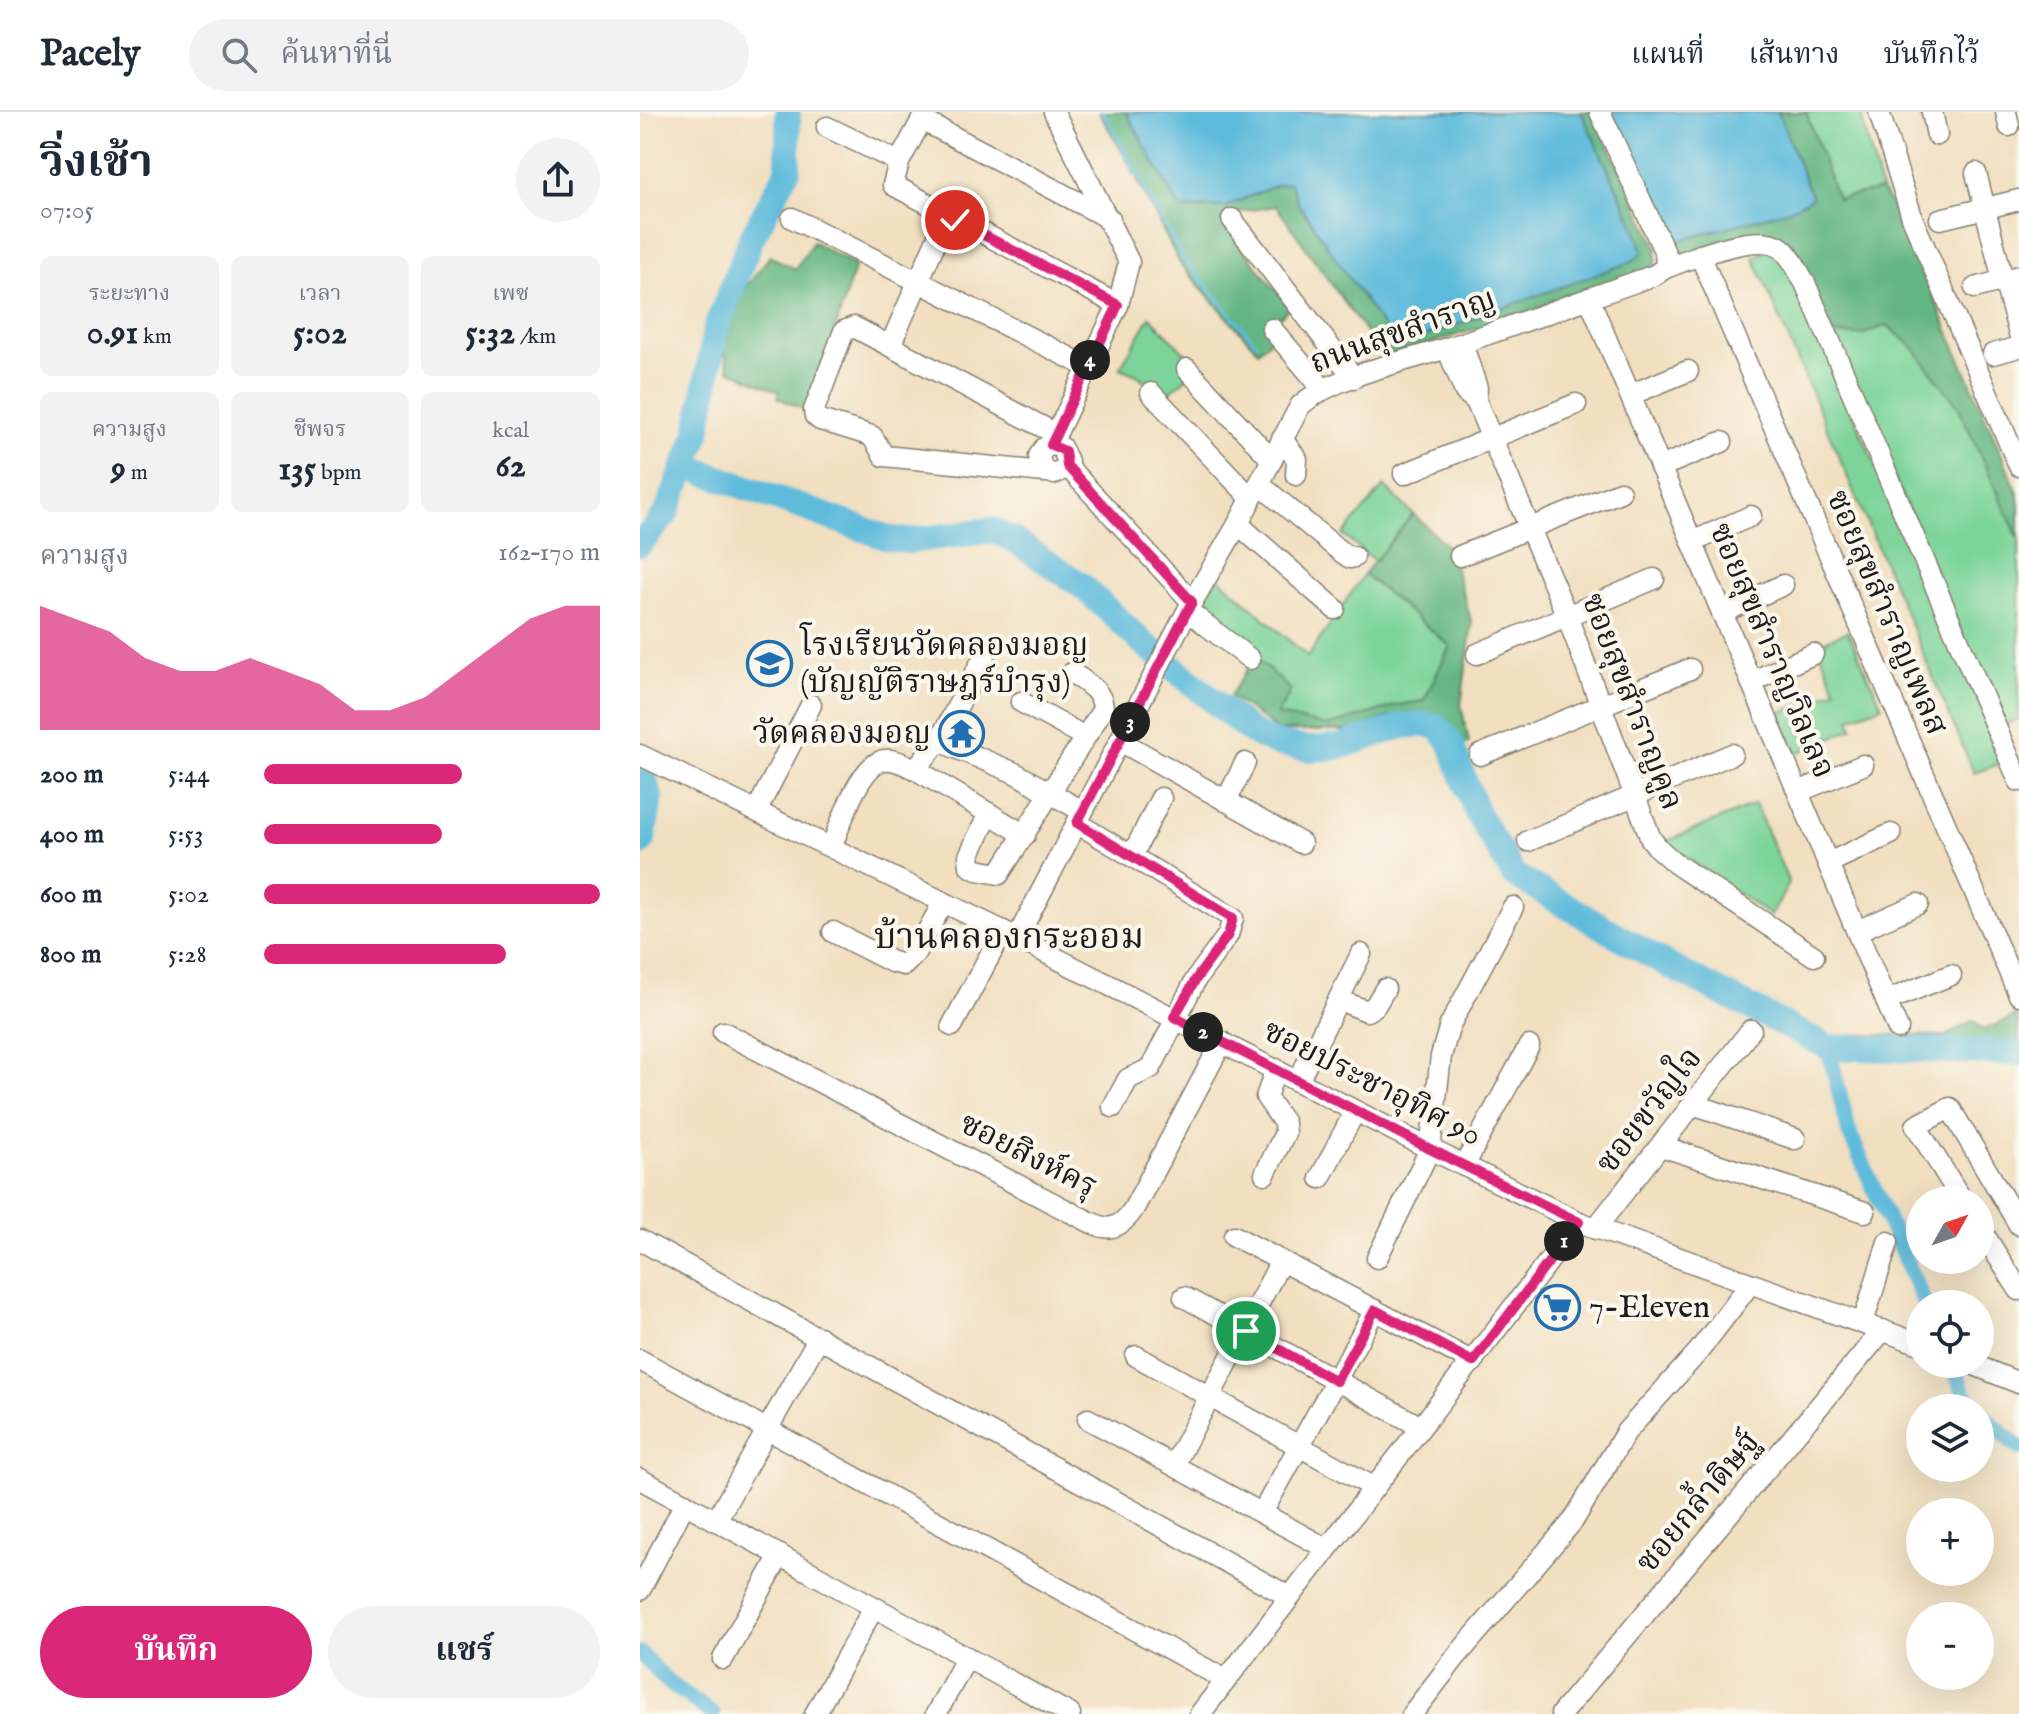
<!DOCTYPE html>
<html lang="th">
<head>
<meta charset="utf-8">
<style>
	:root { --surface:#fff; --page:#f2f2f3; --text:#1f2937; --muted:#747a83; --line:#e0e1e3; --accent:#db2777 }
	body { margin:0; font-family:"IM FELL English","Noto Serif Thai",serif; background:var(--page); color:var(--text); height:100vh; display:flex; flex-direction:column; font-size:30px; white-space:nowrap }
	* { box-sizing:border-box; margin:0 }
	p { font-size:26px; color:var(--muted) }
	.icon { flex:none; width:44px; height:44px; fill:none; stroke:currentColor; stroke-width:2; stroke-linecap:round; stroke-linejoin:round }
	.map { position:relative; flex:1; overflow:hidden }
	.panel { display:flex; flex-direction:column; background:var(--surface); width:640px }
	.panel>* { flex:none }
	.needle { width:52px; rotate:50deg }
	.tools { position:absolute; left:1266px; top:1074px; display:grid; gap:16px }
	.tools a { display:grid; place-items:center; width:88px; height:88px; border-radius:50%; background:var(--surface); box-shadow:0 8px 32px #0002; font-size:40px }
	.pin { position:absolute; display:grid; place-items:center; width:68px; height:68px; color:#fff; margin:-34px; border:4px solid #fff; border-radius:50%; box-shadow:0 2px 8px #0007 }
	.km { position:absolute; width:40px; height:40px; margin:-20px; border-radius:50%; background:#222; color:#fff; font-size:22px; line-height:40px; text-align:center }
	.round { display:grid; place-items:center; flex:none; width:84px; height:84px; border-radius:42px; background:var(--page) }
	.summary { display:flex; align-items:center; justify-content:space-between; height:136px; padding:0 40px }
	h1 { font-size:44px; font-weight:700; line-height:60px }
	.stats { display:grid; grid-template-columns:repeat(3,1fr); gap:12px; height:136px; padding:8px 40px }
	.stats div { display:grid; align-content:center; border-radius:12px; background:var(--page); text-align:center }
	.stats b { font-size:34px; font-weight:700 }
	.stats small { font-size:22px; font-weight:400 }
	.stats p { font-size:22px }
	.chart { height:224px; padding:16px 40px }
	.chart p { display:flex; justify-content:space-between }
	.chart svg { width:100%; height:144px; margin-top:8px; fill:var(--accent); opacity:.7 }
	.cta { display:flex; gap:16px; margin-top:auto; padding:16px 40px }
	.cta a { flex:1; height:92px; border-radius:48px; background:var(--accent); color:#fff; font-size:32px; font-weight:700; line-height:92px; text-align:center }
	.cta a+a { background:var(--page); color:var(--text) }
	ul { padding:0 40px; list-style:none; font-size:26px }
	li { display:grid; grid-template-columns:128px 96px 1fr; align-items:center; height:60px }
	li i { height:20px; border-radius:10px; background:var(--accent) }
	header { display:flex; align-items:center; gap:48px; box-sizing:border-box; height:112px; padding:0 40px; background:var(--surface); border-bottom:2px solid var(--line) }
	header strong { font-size:38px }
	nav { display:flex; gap:44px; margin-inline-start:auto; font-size:28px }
	.search { width:560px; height:72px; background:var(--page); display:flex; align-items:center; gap:20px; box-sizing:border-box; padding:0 28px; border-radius:44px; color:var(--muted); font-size:30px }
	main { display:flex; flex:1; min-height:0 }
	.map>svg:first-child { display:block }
	.green { fill:#7bd49a; stroke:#4c785b; stroke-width:2 }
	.forest { fill:#64b682; stroke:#40694f; stroke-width:2 }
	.water { fill:#5ebbdc; stroke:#3d6c7c; stroke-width:2 }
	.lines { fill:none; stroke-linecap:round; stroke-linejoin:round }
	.stream { stroke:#5ebbdc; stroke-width:4 }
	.canal { stroke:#5ebbdc; stroke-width:16 }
	.river { stroke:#5ebbdc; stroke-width:26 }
	.minor-casing { stroke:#867e6e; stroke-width:23 }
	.minor { stroke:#fff; stroke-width:20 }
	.route-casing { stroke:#fff; stroke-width:16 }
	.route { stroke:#db2777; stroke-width:10 }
	.labels { text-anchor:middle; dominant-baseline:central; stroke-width:8; stroke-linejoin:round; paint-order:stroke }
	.street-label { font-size:32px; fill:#1c1c1c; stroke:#fbf7ec }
	.poi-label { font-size:32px; fill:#1c1c1c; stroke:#fbf7ec; text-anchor:start }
	.quarter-label { font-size:36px; fill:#1c1c1c; stroke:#fbf7ec }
</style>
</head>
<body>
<header>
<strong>Pacely</strong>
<div class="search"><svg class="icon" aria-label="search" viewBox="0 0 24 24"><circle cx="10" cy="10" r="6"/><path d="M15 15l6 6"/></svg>ค้นหาที่นี่</div>
<nav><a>แผนที่</a><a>เส้นทาง</a><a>บันทึกไว้</a></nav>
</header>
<main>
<section class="panel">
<div class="summary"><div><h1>วิ่งเช้า</h1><p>07:05</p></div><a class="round"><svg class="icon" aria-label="share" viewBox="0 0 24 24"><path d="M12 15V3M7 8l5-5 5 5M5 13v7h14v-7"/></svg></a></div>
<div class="stats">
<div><p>ระยะทาง</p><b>0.91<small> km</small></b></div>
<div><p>เวลา</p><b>5:02</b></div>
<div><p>เพซ</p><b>5:32<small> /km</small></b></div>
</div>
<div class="stats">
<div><p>ความสูง</p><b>9<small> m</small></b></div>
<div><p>ชีพจร</p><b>135<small> bpm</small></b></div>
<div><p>kcal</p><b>62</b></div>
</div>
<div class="chart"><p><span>ความสูง</span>162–170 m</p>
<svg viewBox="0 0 160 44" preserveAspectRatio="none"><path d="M0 44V6L10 10L20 14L30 22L40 26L50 26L60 22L70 26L80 30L90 38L100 38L110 34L120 26L130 18L140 10L150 6L160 6V44z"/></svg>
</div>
<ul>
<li><b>200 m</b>5:44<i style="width:59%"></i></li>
<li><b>400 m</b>5:53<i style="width:53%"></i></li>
<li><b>600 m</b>5:02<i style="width:100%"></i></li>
<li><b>800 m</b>5:28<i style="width:72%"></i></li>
</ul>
<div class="cta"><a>บันทึก</a><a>แชร์</a></div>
</section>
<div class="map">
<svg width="1379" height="1602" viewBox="0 0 1379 1602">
	<rect width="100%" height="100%" fill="#fbf7ec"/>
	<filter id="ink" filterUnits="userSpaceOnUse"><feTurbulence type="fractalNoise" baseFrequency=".0125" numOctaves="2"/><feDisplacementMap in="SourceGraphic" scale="16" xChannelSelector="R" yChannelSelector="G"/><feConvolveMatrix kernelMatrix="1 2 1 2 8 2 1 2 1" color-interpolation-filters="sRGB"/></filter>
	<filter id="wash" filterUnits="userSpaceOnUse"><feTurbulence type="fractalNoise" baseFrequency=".006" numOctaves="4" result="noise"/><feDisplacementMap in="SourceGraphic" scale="32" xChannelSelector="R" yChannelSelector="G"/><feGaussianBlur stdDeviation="1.8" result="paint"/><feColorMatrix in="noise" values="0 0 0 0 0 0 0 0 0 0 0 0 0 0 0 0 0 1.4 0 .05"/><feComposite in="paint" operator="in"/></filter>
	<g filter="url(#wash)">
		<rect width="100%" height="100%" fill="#f1dfc0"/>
		<g class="green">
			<polygon points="1166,0 1220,0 1241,78 1197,87"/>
			<polygon points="1127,138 1147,151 1365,650 1334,661 1114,146"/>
			<polygon points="510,205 559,255 522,287 499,264 480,256"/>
			<polygon points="1247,213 1271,233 1318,294 1379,427 1379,607 1361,614 1193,222 1221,223"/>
			<polygon points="744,374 773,402 735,449 703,423"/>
			<polygon points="724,462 810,534 784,589 758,593 688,615 637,603 651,578 558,501 578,465 668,545"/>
			<polygon points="1208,519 1242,594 1210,606 1213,616 1157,641 1139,601 1196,578 1177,532"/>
			<polygon points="1115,692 1149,771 1131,804 1025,730"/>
		</g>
		<g class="forest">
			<polygon points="459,0 486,0 541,97 587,94 637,73 650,71 658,91 754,231 782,225 991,150 1002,140 994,113 941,0 953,0 1017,135 1016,152 1006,159 933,186 744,246 636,94 600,100 583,110 649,196 629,216 634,224 618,239 540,152 489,51"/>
			<polygon points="1138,0 1166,0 1197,87 1241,78 1260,107 1379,383 1379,427 1318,294 1271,233 1247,213 1221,223 1193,222 1152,131 1137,123 1037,146 1033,135 1038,129 1172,86"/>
			<polygon points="173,130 215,153 170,300 138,286 140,280 89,258 82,228 100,183 130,144 155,157"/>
			<polygon points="773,402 809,436 832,511 821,593 829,630 822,634 808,614 797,604 782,601 748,605 712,619 639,619 590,584 615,545 651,578 637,603 688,614 758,593 784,589 810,534 724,462"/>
			<polygon points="1377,904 1379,931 1212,923 1306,924 1333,908 1343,918"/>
		</g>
		<g class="water">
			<polygon points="486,0 941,0 994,113 1003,140 991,150 782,225 754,231 658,91 650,71 637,73 587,94 541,97"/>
			<polygon points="970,0 1138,0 1172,86 1149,98 1038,129 1033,135"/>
		</g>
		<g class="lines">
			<polyline class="stream" points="463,0 543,147 615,230"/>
			<g class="canal">
				<polyline points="1188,935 1209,1020 1285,1192"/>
				<polyline points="1312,1252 1329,1292 1334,1296"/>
				<polyline points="1340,1301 1379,1336"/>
				<polyline points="0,1541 28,1570 73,1602"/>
			</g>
			<g class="river">
				<polyline points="46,354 248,426 267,429 352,418 372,427 441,473 502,530 611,620 635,631 670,637 699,635 762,614 785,612 798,615 810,630 837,701 874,763 1031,855 1188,935 1379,941"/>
				<polyline points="0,432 26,402 58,321 75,219 111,127 148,58 148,0"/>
				<polyline points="0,654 10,685 3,728 0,731"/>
			</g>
		</g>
	</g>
	<g filter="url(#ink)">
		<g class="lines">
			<defs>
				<g id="minor">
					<polyline points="286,0 259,50 253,73 478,193"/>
					<polyline points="1239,0 1273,108 1379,354"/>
					<polyline points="1292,0 1297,23"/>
					<polyline points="1366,0 1369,14"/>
					<polyline points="282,8 470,107"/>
					<polyline points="187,15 259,50"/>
					<polyline points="1336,61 1363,168"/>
					<polyline points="152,106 446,254"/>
					<polyline points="592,107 714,266"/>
					<polyline points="1300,107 1379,88"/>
					<polyline points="1060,143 1379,883"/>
					<path d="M1025,156c25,-9 92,-37 115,-21 11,8 18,24 25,36l214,498"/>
					<polyline points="1364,168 1379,222"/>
					<polyline points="1335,176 1379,164"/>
					<polyline points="949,186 1258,917"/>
					<polyline points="632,217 683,277"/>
					<polyline points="250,234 307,104"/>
					<polyline points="807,236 825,280 836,289 837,276 822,231"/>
					<polyline points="1353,242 1379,235"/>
					<polyline points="547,257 632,348"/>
					<polyline points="511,281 611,386"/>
					<polyline points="990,283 1048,259"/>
					<polyline points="836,289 927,504 1011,727 1019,737 1036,752 1174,844"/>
					<polyline points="642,327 657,347 656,363"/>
					<polyline points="411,333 421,335 428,349 424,357 414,362 402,357 399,344 404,336 411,333 478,193 489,150 414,0"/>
					<polyline points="427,354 552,490"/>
					<polyline points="1020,355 1082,330"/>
					<polyline points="405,360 244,344 232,324 180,308 175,304 174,298 204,219 214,215 416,322"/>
					<polyline points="764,362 936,292"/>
					<polyline points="619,372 700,439 710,446 714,445"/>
					<polyline points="598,412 695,497"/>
					<polyline points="1052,430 1111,404"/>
					<polyline points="820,444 980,380"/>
					<polyline points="548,499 610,547"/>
					<polyline points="1082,501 1143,473"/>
					<polyline points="837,542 1014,467"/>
					<polyline points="1111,570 1173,542"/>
					<polyline points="381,590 445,625"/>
					<polyline points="299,629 345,543"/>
					<polyline points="480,629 661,731"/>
					<polyline points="0,643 363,819 790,1037 939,1110 1280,1232"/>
					<polyline points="840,643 1050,557"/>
					<polyline points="275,657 385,723"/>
					<polyline points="1158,680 1223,653"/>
					<polyline points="586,689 605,651"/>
					<polyline points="117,698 171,593"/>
					<path d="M349,701l-20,43 1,10 7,4 22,4 104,-165c0,-18 -18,-27 -31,-36"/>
					<polyline points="437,711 593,806 588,823 556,867 511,956 488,967 473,995"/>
					<polyline points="888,729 1092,642"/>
					<path d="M191,735c11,-24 27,-81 53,-87 11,-2 21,5 31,9l24,-28 76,32 67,38"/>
					<polyline points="492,744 521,686"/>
					<polyline points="1188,751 1251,722"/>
					<polyline points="1217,819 1278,792"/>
					<polyline points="193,820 252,850 264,853 274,843 303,791"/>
					<path d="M377,826l175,-336 46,-78 62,-118c32,-30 104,-44 147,-58 70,-23 139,-49 208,-73l10,-7 1,-13 -66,-143"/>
					<polyline points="699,888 727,899 735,894 745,877"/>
					<polyline points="1246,889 1311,863"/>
					<polyline points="312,914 363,819"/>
					<path d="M83,920l347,180c28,13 42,28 63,-2l89,-168"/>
					<polyline points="658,969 721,842"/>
					<polyline points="1053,992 1155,1027"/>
					<polyline points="1021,1034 1225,1100"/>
					<polyline points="824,1054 889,934"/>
					<polyline points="625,1062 645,1021 644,1011 626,985 636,957"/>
					<polyline points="680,1066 715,999"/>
					<polyline points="1322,1088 1276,1014 1310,996 1379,1113"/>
					<polyline points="1340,1116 1379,1178"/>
					<polyline points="955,1117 1111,918"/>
					<polyline points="594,1124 833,1250"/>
					<polyline points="0,1128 650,1485"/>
					<polyline points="737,1146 790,1037 801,944 810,913 873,795"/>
					<polyline points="544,1185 772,1310"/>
					<polyline points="1223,1211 1248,1130"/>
					<polyline points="496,1244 726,1371"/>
					<polyline points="0,1248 586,1568"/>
					<polyline points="1332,1252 1379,1271"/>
					<polyline points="448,1307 680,1433"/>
					<polyline points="534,1353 641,1149"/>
					<polyline points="0,1367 430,1602"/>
					<polyline points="622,1401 735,1198"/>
					<polyline points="76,1409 179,1225"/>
					<polyline points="0,1478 45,1391"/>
					<polyline points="83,1547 140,1443"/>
					<polyline points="175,1602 234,1495"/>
					<polyline points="296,1602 327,1545"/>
					<polyline points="560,1602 939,1110"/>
					<polyline points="772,1602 815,1546 933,1409 986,1320 1058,1240 1110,1172"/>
					<polyline points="921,1602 1243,1218"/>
				</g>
			</defs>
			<use href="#minor" class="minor-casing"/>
			<use href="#minor" class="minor"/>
		</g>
	</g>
	<g class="lines" filter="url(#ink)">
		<defs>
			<polyline id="route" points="315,108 478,193 411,333 425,339 427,354 552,490 437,711 593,806 588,823 556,867 534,905 790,1037 939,1110 833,1250 735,1198 696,1269 606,1219"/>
		</defs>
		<use href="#route" class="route-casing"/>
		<use href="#route" class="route"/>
	</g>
	<defs>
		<symbol id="school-ring" viewBox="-11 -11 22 22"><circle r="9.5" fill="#fbf7ec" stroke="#1f6fb2" stroke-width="1.5"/><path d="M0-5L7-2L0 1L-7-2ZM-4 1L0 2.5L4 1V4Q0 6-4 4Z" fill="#1f6fb2"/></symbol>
		<symbol id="temple-ring" viewBox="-11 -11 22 22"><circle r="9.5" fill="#fbf7ec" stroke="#1f6fb2" stroke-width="1.5"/><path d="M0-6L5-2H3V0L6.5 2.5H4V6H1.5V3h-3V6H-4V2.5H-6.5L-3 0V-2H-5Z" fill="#1f6fb2"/></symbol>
		<symbol id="supermarket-ring" viewBox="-11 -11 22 22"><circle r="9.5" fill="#fbf7ec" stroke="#1f6fb2" stroke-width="1.5"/><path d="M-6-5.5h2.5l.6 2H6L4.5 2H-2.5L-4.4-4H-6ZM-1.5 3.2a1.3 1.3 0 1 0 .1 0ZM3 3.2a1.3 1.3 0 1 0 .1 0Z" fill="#1f6fb2"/></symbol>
	</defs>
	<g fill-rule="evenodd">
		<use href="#school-ring" x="104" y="526" width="51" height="51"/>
		<use href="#temple-ring" x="296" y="596" width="51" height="51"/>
		<use href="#supermarket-ring" x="892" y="1170" width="51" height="51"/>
	</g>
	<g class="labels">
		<g class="street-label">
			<text transform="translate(763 220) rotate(-20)">ถนนสุขสำราญ</text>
			<text transform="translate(1246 501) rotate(67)">ซอยสุขสำราญเพลส</text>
			<text transform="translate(1131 539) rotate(67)">ซอยสุขสำราญวิลเลจ</text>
			<text transform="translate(991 590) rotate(69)">ซอยสุขสำราญคูล</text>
			<text transform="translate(732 972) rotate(27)">ซอยประชาอุทิศ 90</text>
			<text transform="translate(1010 999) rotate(-52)">ซอยขวัญใจ</text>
			<text transform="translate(388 1044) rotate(27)">ซอยสิงห์ครุ</text>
			<text transform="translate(1059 1391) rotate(-50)">ซอยกล้ำดิษฐ์</text>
		</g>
		<g class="poi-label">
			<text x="160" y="534">โรงเรียนวัดคลองมอญ<tspan x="160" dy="37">(บัญญัติราษฎร์บำรุง)</tspan></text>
			<text x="291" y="622" text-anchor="end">วัดคลองมอญ</text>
			<text x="949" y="1196">7-Eleven</text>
		</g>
		<g class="quarter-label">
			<text x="369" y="826">บ้านคลองกระออม</text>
		</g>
	</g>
</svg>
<div class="tools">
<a><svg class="needle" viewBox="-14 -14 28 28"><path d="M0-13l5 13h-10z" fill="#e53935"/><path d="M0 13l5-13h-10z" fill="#747a83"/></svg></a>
<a><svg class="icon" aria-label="locate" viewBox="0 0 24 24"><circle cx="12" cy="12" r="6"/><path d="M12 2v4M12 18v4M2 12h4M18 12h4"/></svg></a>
<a><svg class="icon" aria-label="layers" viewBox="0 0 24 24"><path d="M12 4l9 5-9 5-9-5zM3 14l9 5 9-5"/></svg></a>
<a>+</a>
<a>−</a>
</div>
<div class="pin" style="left:606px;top:1219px;background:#1e9e55"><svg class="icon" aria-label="arrive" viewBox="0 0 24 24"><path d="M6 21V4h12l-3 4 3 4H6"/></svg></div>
<div class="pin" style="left:315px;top:108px;background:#d93025"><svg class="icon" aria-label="check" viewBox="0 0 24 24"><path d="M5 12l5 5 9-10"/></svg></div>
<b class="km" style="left:924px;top:1129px">1</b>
<b class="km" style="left:563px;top:920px">2</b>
<b class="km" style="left:490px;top:610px">3</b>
<b class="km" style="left:450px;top:248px">4</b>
</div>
</main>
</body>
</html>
